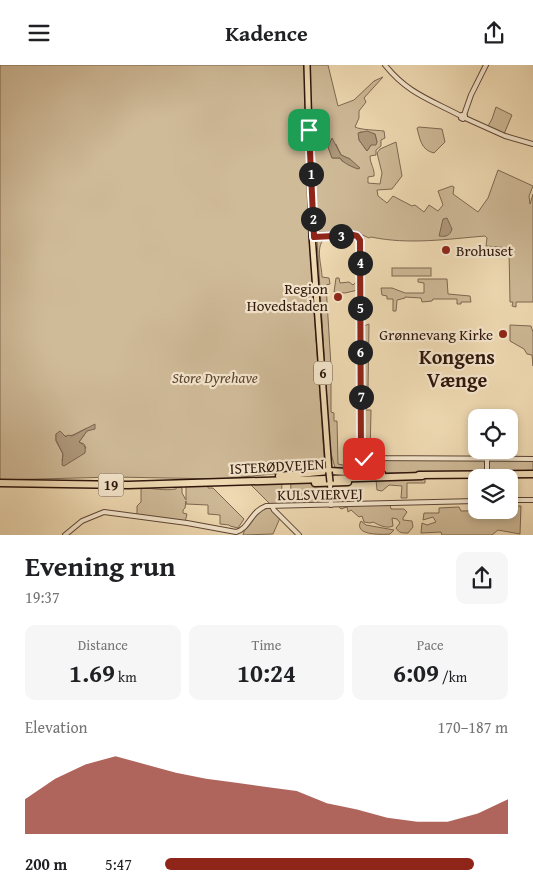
<!DOCTYPE html>
<html lang="en">
<head>
<meta charset="utf-8">
<style>
	:root { --surface:#fff; --page:#f6f6f6; --text:#202124; --muted:#757577; --accent:#8f2418 }
	body { margin:0; font-family:"Gentium Book Plus",serif; background:var(--page); color:var(--text); height:100vh; display:flex; flex-direction:column; font-size:19px; white-space:nowrap }
	* { box-sizing:border-box; margin:0 }
	p { font-size:16px; color:var(--muted) }
	.icon { flex:none; width:28px; height:28px; fill:none; stroke:currentColor; stroke-width:2; stroke-linecap:round; stroke-linejoin:round }
	.map { position:relative; height:470px; overflow:hidden }
	.sheet { display:flex; flex-direction:column; background:var(--surface); flex:1 }
	.sheet>* { flex:none }
	.tools { position:absolute; left:468px; top:344px; display:grid; gap:10px }
	.tools a { display:grid; place-items:center; width:50px; height:50px; border-radius:10px; background:var(--surface); box-shadow:0 2px 8px #0003; font-size:25px }
	.pin { position:absolute; display:grid; place-items:center; width:42px; height:42px; color:#fff; margin:-21px; border-radius:10px; box-shadow:0 2px 8px #0006 }
	.km { position:absolute; width:25px; height:25px; margin:-12px; border-radius:50%; background:#222; color:#fff; font-size:14px; line-height:25px; text-align:center }
	.round { display:grid; place-items:center; flex:none; width:52px; height:52px; border-radius:10px; background:var(--page) }
	.summary { display:flex; align-items:center; justify-content:space-between; height:85px; padding:0 25px }
	h1 { font-size:28px; font-weight:700; line-height:38px }
	.metrics { display:grid; grid-template-columns:repeat(3,1fr); gap:8px; height:85px; padding:5px 25px }
	.metrics div { display:grid; align-content:center; border-radius:10px; background:var(--page); text-align:center }
	.metrics b { font-size:25px; font-weight:700 }
	.metrics small { font-size:14px; font-weight:400 }
	.metrics p { font-size:14px }
	.chart { height:140px; padding:10px 25px }
	.chart p { display:flex; justify-content:space-between }
	.chart svg { width:100%; height:90px; margin-top:5px; fill:var(--accent); opacity:.7 }
	ul { padding:0 25px; list-style:none; font-size:16px }
	li { display:grid; grid-template-columns:80px 60px 1fr; align-items:center; height:38px }
	li i { height:12px; border-radius:6px; background:var(--accent) }
	header { display:flex; justify-content:space-between; align-items:center; height:65px; padding:0 25px; background:var(--surface); font-size:22px; font-weight:700 }
	.map>svg:first-child { display:block }
	.green { fill:#d0bb99; stroke:#7e6852; fill-rule:evenodd }
	.water { fill:#af997c; stroke:#7b644f }
	.lines { fill:none; stroke-linecap:round; stroke-linejoin:round }
	.minor-casing { stroke:#5e4636; stroke-width:6 }
	.major-casing { stroke:#2c140b; stroke-width:8 }
	.highway-casing { stroke:#2c140b; stroke-width:9 }
	.minor { stroke:#f7e9d0; stroke-width:4 }
	.major { stroke:#f2ddb6; stroke-width:5 }
	.highway { stroke:#f2ddb6; stroke-width:6 }
	.major-bridge-casing { stroke:#2c140b; stroke-width:8; stroke-linecap:butt }
	.major-bridge { stroke:#f2ddb6; stroke-width:5 }
	.route-casing { stroke:#fff; stroke-width:10 }
	.route { stroke:#8f2418; stroke-width:6 }
	.poi-dot { fill:#8f2418; stroke:#f7e9d0; stroke-width:2 }
	.labels { text-anchor:middle; dominant-baseline:central; stroke-width:4.5; stroke-linejoin:round; paint-order:stroke }
	.shield { fill:#f7e9d0; stroke:#695446; stroke-width:1 }
	.shield-label { font-size:14px; font-weight:bold; fill:#2c140b }
	.poi-label { font-size:15px; fill:#2c140b; stroke:#f7e9d0; text-anchor:end }
	.park-label { font-size:15px; font-style:italic; fill:#5d4636; stroke:#f7e9d0 }
	.street-label { font-size:15px; fill:#2c140b; stroke:#f7e9d0 }
	.district-label { font-size:20px; font-weight:bold; fill:#2c140b; stroke:#f7e9d0 }
</style>
</head>
<body>
<header><svg class="icon" aria-label="menu" viewBox="0 0 24 24"><path d="M4 6h16M4 12h16M4 18h16"/></svg>Kadence<svg class="icon" aria-label="share" viewBox="0 0 24 24"><path d="M12 15V3M7 8l5-5 5 5M5 13v7h14v-7"/></svg></header>
<div class="map">
<svg width="533" height="470" viewBox="0 0 533 470">
	<rect width="100%" height="100%" fill="#f2ddb6"/>
	<filter id="stains"><feTurbulence type="fractalNoise" baseFrequency=".004" numOctaves="4"/><feColorMatrix values="0 0 0 0 .2 0 0 0 0 .09 0 0 0 0 .02 0 0 0 .5 -.17"/></filter>
	<radialGradient id="worn" r=".72"><stop offset=".6" stop-color="#630" stop-opacity="0"/><stop offset="1" stop-color="#630" stop-opacity=".3"/></radialGradient>
	<g class="green">
		<path d="M0,0h304l5,170 16,234 -104,10 -107,-2 -114,3zM87,363v3l-8,11 5,2 2,4 -24,13 1,-7 -7,-13v-7c15,5 18,0 31,-6z"/>
		<path d="M309,0h19l10,41 16,-6 20,-19 9,-4 -19,21 2,4 -7,9v7l-4,9c6,3 21,3 29,4l1,7 -4,2v6l-5,4v5l-6,1c0,8 5,13 4,20l-6,1v6l12,1 2,-11 -5,-20 3,-4 16,-7 6,34 -10,13 -15,1 1,6 9,7 6,-7 19,10 3,-1 9,7 5,-7 9,6 5,-6 -5,-14 14,-5 2,1 -1,7 25,18 10,-14 10,-28 35,16 -4,10 1,8 3,-10v108h-17v5l-4,-1 1,-4h-3l-1,-54 -23,-2 1,-8 -2,-2c-37,3 -76,9 -114,1l-2,1 -13,-6 -40,1zM360,67l15,2 2,8 -6,3 -4,6 -8,-11zM336,79l5,11 9,4 2,6 -10,-4 -2,-3h-8l-3,-9z"/>
		<polygon points="496,42 512,50 504,69 488,61 492,54"/>
		<path d="M419,62l23,2 3,13 -11,11c-13,-3 -14,-14 -17,-25z"/>
		<path d="M324,174c-9,9 -2,27 -2,38l7,1 1,6 -4,1 5,81v46l3,1v8h3l1,43 5,1 5,-5 -1,9 -11,2 -6,-21 -13,-210z"/>
		<polygon points="356,196 358,196 358,225 345,228 334,227 336,213 339,213 340,218 349,217 353,220 357,216"/>
		<rect x="392" y="203" width="39" height="8"/>
		<polygon points="418,214 447,214 448,229 470,231 471,237 461,237 461,239 457,239 457,234 433,234 432,236 422,237 421,233 405,232 405,233 397,235 396,246 393,246 393,234 387,234 387,231 382,230 381,223 392,223 405,228 424,228 424,218 418,217"/>
		<polygon points="369,259 368,325 363,323 364,261"/>
		<polygon points="510,260 531,261 533,267 533,301 532,290 527,289 524,284 510,276"/>
		<polygon points="364,345 371,345 370,393 363,391"/>
		<polygon points="375,395 533,395 533,407 375,408"/>
		<polygon points="425,413 425,418 407,418 407,433 401,433 402,421 389,420 382,426 377,425 376,415"/>
		<polygon points="282,417 281,440 271,440 252,421 251,418"/>
		<polygon points="291,417 327,420 328,433 317,434 317,439 290,440"/>
		<path d="M177,421l5,2v5l4,7v-14h22v2h5l31,31 -6,9 -8,-2 -1,-1 -9,-1v-9l-12,-1v-9l-22,-1v-3l-1,7 -2,2v3l4,1 -2,8 -48,-7v-9l4,-4v-14c12,0 23,3 35,1z"/>
		<polygon points="509,437 512,441 521,441 520,469 498,465 492,470 442,470 441,467 421,468 422,458 427,460 436,457 433,452 423,455 424,448 439,448 439,443 459,442 461,446 509,445"/>
		<path d="M390,440l1,4h13l3,3 -4,6v2l9,1 1,6 -5,6c-6,0 -9,0 -12,-5l4,-5 -3,-4 -5,-1 1,8c-7,3 -14,-1 -20,-4l-3,1 -6,-1 -2,-6 -3,1 -8,-7 -3,2 -1,-5 -6,2 -3,-3z"/>
		<path d="M266,443h4l10,10 -7,16 -30,1c3,-12 12,-22 23,-27z"/>
		<path d="M361,456l5,4 28,5 -4,4c-10,1 -37,1 -29,-13z"/>
	</g>
	<g class="water">
		<polygon points="367,66 375,69 377,77 376,80 371,80 367,86 359,75 358,68"/>
		<path d="M332,73l9,17 9,4 10,9 -2,1c-6,-2 -15,-6 -18,-11h-8l-4,-11z"/>
		<path d="M447,153l5,11c-2,7 -6,8 -13,7l4,-17z"/>
		<path d="M95,359v5l-8,2 -8,11c5,3 7,4 6,11l-21,13 -2,-1 1,-11 -7,-14v-6l4,-3 6,6 2,-2 4,1z"/>
	</g>
	<g class="lines">
		<defs>
			<g id="minor">
				<path d="M385,0c22,28 46,35 76,51"/>
				<polygon points="462,50 465,51 463,54 461,53"/>
				<polyline points="464,50 471,30 486,0"/>
				<polyline points="465,53 505,71 533,79"/>
				<polyline points="312,170 353,168 359,170 362,175 362,393 533,394"/>
				<polyline points="312,172 339,171"/>
				<polyline points="487,394 487,407"/>
				<polyline points="330,418 331,440"/>
				<polyline points="509,435 533,435"/>
				<polyline points="272,441 274,445 299,470"/>
				<path d="M65,470l17,-14 22,-9 83,11 49,9c13,-3 14,-20 30,-26l210,-5"/>
			</g>
			<polyline id="major" points="307,0 312,170 329,407"/>
			<g id="highway">
				<polyline points="419,410 533,409"/>
				<polyline points="279,411 329,406 382,409"/>
				<polyline points="0,418 128,420 422,411"/>
				<polyline points="315,418 348,417"/>
			</g>
		</defs>
		<use href="#minor" class="minor-casing"/>
		<use href="#major" class="major-casing"/>
		<use href="#highway" class="highway-casing"/>
		<use href="#minor" class="minor"/>
		<use href="#major" class="major"/>
		<use href="#highway" class="highway"/>
		<defs>
			<polyline id="major-bridge" points="329,407 330,417"/>
		</defs>
		<use href="#major-bridge" class="major-bridge-casing"/>
		<use href="#major-bridge" class="major-bridge"/>
	</g>
	<g class="lines">
		<defs>
			<polyline id="route" points="309,65 314,172 353,170 357,171 360,175 361,392 364,394"/>
		</defs>
		<use href="#route" class="route-casing"/>
		<use href="#route" class="route"/>
	</g>
	<g class="poi-dot">
		<circle cx="446" cy="185" r="5"/>
		<circle cx="338" cy="232" r="5"/>
		<circle cx="503" cy="269" r="5"/>
	</g>
	<g class="labels">
		<g class="shield">
			<rect x="314" y="296.5" width="18" height="23" rx="4"/>
			<rect x="98.5" y="408.5" width="25" height="23" rx="4"/>
		</g>
		<g class="shield-label">
			<text x="323" y="308">6</text>
			<text x="111" y="420">19</text>
		</g>
		<g class="poi-label">
			<text x="456" y="185" text-anchor="start">Brohuset</text>
			<text x="328" y="223">Region<tspan x="328" dy="17">Hovedstaden</tspan></text>
			<text x="493" y="269">Grønnevang Kirke</text>
		</g>
		<g class="park-label">
			<text x="215" y="312">Store Dyrehave</text>
		</g>
		<g class="street-label">
			<text transform="translate(277 401) rotate(-3)">ISTERØDVEJEN</text>
			<text transform="translate(320 429) rotate(-1)">KULSVIERVEJ</text>
		</g>
		<g class="district-label">
			<text x="457" y="291">Kongens<tspan x="457" dy="23">Vænge</tspan></text>
		</g>
	</g>
	<rect width="100%" height="100%" filter="url(#stains)"/>
	<rect width="100%" height="100%" fill="url(#worn)"/>
</svg>
<div class="tools">
<a><svg class="icon" aria-label="locate" viewBox="0 0 24 24"><circle cx="12" cy="12" r="6"/><path d="M12 2v4M12 18v4M2 12h4M18 12h4"/></svg></a>
<a><svg class="icon" aria-label="layers" viewBox="0 0 24 24"><path d="M12 4l9 5-9 5-9-5zM3 14l9 5 9-5"/></svg></a>
</div>
<div class="pin" style="left:309px;top:65px;background:#1e9e55"><svg class="icon" aria-label="arrive" viewBox="0 0 24 24"><path d="M6 21V4h12l-3 4 3 4H6"/></svg></div>
<div class="pin" style="left:364px;top:394px;background:#d93025"><svg class="icon" aria-label="check" viewBox="0 0 24 24"><path d="M5 12l5 5 9-10"/></svg></div>
<b class="km" style="left:311px;top:109px">1</b>
<b class="km" style="left:313px;top:154px">2</b>
<b class="km" style="left:341px;top:171px">3</b>
<b class="km" style="left:360px;top:198px">4</b>
<b class="km" style="left:360px;top:243px">5</b>
<b class="km" style="left:360px;top:287px">6</b>
<b class="km" style="left:361px;top:332px">7</b>
</div>
<section class="sheet">
<div class="summary"><div><h1>Evening run</h1><p>19:37</p></div><a class="round"><svg class="icon" aria-label="share" viewBox="0 0 24 24"><path d="M12 15V3M7 8l5-5 5 5M5 13v7h14v-7"/></svg></a></div>
<div class="metrics">
<div><p>Distance</p><b>1.69<small> km</small></b></div>
<div><p>Time</p><b>10:24</b></div>
<div><p>Pace</p><b>6:09<small> /km</small></b></div>
</div>
<div class="chart"><p><span>Elevation</span>170–187 m</p>
<svg viewBox="0 0 160 44" preserveAspectRatio="none"><path d="M0 44V27L10 17L20 10L30 6L40 10L50 14L60 17L70 19L80 21L90 23L100 29L110 32L120 36L130 38L140 38L150 34L160 27V44z"/></svg>
</div>
<ul>
<li><b>200 m</b>5:47<i style="width:90%"></i></li>
</ul>
</section>
</body>
</html>
